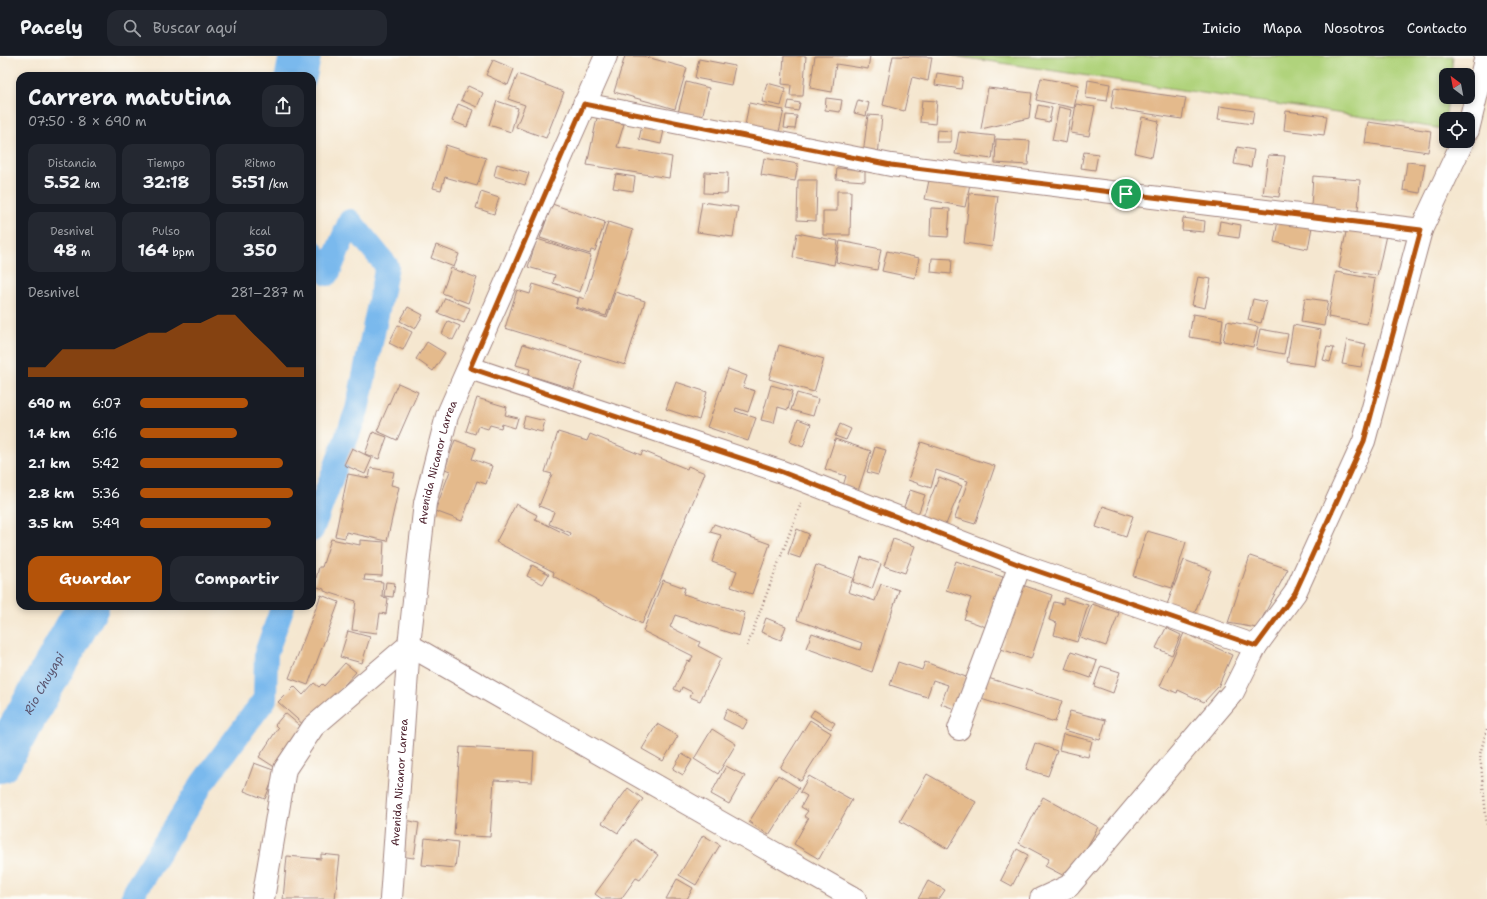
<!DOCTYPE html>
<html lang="es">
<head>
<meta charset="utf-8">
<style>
	:root { --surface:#171b24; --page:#242831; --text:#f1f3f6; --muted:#9ea1a6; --line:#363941; --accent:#b45309 }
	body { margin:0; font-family:"Shantell Sans",sans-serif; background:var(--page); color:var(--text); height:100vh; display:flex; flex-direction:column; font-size:15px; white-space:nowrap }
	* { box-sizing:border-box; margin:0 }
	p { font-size:13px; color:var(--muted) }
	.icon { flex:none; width:22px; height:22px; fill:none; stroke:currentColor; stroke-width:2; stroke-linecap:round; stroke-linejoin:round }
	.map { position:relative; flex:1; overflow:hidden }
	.sheet { position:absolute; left:16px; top:16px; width:300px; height:538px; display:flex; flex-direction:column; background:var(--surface); border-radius:12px; box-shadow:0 2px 6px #0003 }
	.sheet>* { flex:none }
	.needle { width:26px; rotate:328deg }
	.fabs { position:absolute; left:1439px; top:12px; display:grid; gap:8px }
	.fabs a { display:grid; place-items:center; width:36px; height:36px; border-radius:8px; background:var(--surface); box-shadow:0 2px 6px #0003; font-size:20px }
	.pin { position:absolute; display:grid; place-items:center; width:34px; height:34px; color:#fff; margin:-17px; border:2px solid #fff; border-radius:50%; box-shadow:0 1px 4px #0007 }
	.round { display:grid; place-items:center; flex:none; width:42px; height:42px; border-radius:12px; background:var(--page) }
	.overview { display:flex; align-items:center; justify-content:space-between; height:68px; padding:0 12px }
	h1 { font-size:22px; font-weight:700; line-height:30px }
	.figures { display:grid; grid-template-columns:repeat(3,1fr); gap:6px; height:68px; padding:4px 12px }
	.figures div { display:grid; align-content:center; border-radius:10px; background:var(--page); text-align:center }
	.figures b { font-size:17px; font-weight:700 }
	.figures small { font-size:11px; font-weight:400 }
	.figures p { font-size:11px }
	.chart { height:112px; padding:8px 12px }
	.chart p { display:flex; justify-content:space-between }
	.chart svg { width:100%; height:72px; margin-top:4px; fill:var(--accent); opacity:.7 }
	.cta { display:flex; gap:8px; margin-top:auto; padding:8px 12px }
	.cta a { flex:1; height:46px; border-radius:12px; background:var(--accent); color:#fff; font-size:16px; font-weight:700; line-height:46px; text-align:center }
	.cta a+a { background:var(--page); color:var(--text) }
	ul { padding:0 12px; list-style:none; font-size:13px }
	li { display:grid; grid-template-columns:64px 48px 1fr; align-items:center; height:30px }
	li i { height:10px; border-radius:5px; background:var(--accent) }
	header { display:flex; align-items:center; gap:24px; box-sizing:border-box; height:56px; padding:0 20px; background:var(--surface); border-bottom:1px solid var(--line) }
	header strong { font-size:19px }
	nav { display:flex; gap:22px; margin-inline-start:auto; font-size:14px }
	.search { width:280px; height:36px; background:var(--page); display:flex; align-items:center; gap:10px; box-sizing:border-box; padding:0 14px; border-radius:12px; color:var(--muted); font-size:15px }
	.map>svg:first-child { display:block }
	.green { fill:#b0d37b; stroke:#7d7953 }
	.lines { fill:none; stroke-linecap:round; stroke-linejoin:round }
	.canal { stroke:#7ab9ed; stroke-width:24 }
	.river { stroke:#7ab9ed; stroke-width:42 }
	.building { fill:#e4ba8c }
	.minor-casing { stroke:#a0837e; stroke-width:24 }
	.major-casing { stroke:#a0837e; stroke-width:24 }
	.path { stroke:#a0837e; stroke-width:2.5; stroke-dasharray:1 3; stroke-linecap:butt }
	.minor { stroke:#fff; stroke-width:22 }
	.major { stroke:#fff; stroke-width:22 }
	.route-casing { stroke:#fff; stroke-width:8 }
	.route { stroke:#b45309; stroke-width:5 }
	.labels { text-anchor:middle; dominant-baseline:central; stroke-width:3; stroke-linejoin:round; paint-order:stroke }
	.street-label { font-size:11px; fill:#4a1f2b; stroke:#fdfcf7 }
	.water-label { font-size:12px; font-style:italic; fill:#5b556f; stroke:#fdfcf7 }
</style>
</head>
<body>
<header>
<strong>Pacely</strong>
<div class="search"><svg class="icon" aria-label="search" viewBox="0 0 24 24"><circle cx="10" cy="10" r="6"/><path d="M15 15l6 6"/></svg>Buscar aquí</div>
<nav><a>Inicio</a><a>Mapa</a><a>Nosotros</a><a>Contacto</a></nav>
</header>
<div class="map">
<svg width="1487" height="843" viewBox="0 0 1487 843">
	<rect width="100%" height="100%" fill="#fdfcf7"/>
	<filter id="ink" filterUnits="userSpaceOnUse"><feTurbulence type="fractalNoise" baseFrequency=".025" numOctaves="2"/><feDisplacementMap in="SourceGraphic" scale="8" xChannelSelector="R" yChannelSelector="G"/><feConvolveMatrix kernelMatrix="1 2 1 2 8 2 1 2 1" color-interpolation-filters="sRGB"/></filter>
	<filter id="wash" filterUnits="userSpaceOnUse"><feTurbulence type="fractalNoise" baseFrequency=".012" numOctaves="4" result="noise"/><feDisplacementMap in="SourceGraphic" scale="16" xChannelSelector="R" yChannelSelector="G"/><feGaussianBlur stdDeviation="0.9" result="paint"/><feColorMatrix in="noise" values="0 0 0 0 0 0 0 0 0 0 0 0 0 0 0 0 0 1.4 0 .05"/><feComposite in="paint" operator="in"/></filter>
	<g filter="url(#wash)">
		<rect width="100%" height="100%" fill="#f5e7d0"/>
		<polygon class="green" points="954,0 1453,0 1451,19 1446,19 1446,41 1448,41 1444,73"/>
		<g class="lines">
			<g class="canal">
				<polyline points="312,195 328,218 350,165 387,210 357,354 312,474"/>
				<polyline points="132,843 137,831 203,726 265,643 266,597 283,550"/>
			</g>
			<g class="river">
				<polyline points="296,20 300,0"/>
				<path id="s1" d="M0,706l88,-156"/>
			</g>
		</g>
		<g id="blocks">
			<g class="building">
				<polygon points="625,0 643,0 687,12 675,53 614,36"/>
				<polygon points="784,0 806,0 803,40 790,40 791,29 782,28"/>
				<polygon points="815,0 870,0 868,13 836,8 832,36 810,32"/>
				<polygon points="893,0 932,1 928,25 912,21 904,55 883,49"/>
				<polygon points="699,3 735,10 731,29 695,22"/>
				<polygon points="493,4 514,13 508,29 486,19"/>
				<polygon points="937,17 963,21 961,33 935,29"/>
				<polygon points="518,18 564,36 546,82 516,71 525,49 508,43"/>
				<polygon points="1041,22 1079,29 1074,52 1036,44"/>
				<polygon points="1088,24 1110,28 1107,45 1086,42"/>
				<polygon points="686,26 709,32 702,62 678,57"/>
				<polygon points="767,27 786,32 781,50 762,46"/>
				<polygon points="468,30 483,37 477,51 461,44"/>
				<polygon points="988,32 1032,37 1029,62 981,73"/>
				<polygon points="1114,32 1186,42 1182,63 1111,52"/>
				<polygon points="826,42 842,44 840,56 825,54"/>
				<polygon points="858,44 869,47 866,60 854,57"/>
				<polygon points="922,44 937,45 935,68 920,66"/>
				<polygon points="497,45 518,52 511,76 489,69"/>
				<polygon points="789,45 800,47 798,55 787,53"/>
				<polygon points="749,47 784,54 779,76 745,70"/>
				<polygon points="458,48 473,54 467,71 452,65"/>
				<polygon points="1076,48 1095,51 1089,80 1071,77"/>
				<polygon points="1038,49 1052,52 1049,66 1035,63"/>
				<polygon points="1220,50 1254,55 1252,68 1218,63"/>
				<polygon points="1059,51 1072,54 1066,87 1052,84"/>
				<polygon points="1286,55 1327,60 1324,79 1284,74"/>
				<polygon points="786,59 797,60 795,73 784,72"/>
				<polygon points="868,59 882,60 878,100 863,98"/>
				<polygon points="1142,61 1159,65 1152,101 1135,97"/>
				<polygon points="597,62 624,68 617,91 672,101 669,122 587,109"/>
				<polygon points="1368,66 1431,75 1428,96 1365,87"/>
				<polygon points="642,69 664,74 661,88 639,83"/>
				<polygon points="937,74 951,75 951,86 936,86"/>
				<polygon points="959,76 995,80 992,103 955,98"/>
				<polygon points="996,83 1030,85 1028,109 995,107"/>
				<polygon points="446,89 486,102 477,130 445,121 441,134 433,132"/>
				<polygon points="1237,91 1254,94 1251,111 1234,108"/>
				<polygon points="1084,96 1098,98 1095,114 1081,112"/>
				<polygon points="1268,99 1285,100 1279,141 1263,139"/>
				<polygon points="764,102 798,108 795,125 761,119"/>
				<polygon points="1407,106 1425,108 1420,137 1403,134"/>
				<polygon points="497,108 529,117 525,129 494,120"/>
				<polygon points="837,112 865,114 865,125 836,123"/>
				<polygon points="705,116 728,117 727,138 704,137"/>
				<polygon points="616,118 635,121 633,135 613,132"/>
				<polygon points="930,120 970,128 965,151 925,143"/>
				<polygon points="1313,120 1360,124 1358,155 1311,151"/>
				<polygon points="798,124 817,124 816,165 797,164"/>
				<polygon points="837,135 851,135 850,179 823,179 823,155 837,155"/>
				<polygon points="481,136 499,142 494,158 476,152"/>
				<polygon points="970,137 998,140 992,191 964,187"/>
				<polygon points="702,146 738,151 733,181 697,176"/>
				<polygon points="552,148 605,166 595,195 591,194 590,198 540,182"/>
				<polygon points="931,152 950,153 948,181 930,180"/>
				<polygon points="1183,162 1205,165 1204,176 1182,174"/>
				<polygon points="1220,165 1241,169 1239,182 1218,179"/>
				<polygon points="1278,165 1312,171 1308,193 1274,186"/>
				<polygon points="608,166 633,174 606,260 576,251 575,252 607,262 615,236 645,245 625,309 505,272 517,234 530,238 533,228 578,242 577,249 579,241 584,243"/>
				<polygon points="1347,171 1386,179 1377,220 1339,212"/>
				<polygon points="797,177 838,185 834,209 793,201"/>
				<polygon points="537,183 591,200 580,236 553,227 555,219 528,211"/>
				<polygon points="840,185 881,193 877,214 836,206"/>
				<polygon points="436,189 459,198 454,211 431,202"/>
				<polygon points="887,195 919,202 915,222 882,215"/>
				<polygon points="932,202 952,203 951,218 931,216"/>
				<polygon points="451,212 477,222 468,247 442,237"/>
				<polygon points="1336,216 1375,223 1367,268 1328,261"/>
				<polygon points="1198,221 1211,223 1205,252 1192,249"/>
				<polygon points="445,242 470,252 464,267 438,257"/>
				<polygon points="1305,242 1328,245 1324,270 1301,266"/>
				<polygon points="1253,243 1267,246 1261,267 1248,264"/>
				<polygon points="408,251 423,259 415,273 400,265"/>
				<polygon points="1193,258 1223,263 1220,286 1189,281"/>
				<polygon points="448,265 460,270 453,284 442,278"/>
				<polygon points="1227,265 1258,271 1253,291 1223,285"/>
				<polygon points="398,269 412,276 403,294 389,287"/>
				<polygon points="1293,269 1321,274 1315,310 1287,306"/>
				<polygon points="1260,273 1288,278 1284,298 1256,293"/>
				<polygon points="1347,284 1366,288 1361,311 1342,308"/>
				<polygon points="427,286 445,297 433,315 416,303"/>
				<polygon points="523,288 582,306 574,333 528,319 530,313 516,309"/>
				<polygon points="779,289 824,303 814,336 769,323"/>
				<polygon points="1327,291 1334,292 1330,306 1323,304"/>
				<polygon points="728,313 747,320 743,331 755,335 748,356 736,352 735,355 756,362 748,385 707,371"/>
				<polygon points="676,326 707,336 699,364 666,353"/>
				<polygon points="398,327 418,336 397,384 377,375"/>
				<polygon points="771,329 793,335 788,354 778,351 774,367 761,364"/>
				<polygon points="797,337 818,343 813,360 791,354"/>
				<polygon points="477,342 507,351 505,359 518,362 515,372 502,368 501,372 490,369 488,373 478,370 475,378 466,375"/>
				<polygon points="525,360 545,365 542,376 522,371"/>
				<polygon points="798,363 811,368 803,391 790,386"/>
				<polygon points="840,368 851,373 846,384 835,380"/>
				<polygon points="373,376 387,381 379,403 365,398"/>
				<polygon points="558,376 587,385 590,378 641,399 643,395 687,413 688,410 705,417 642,568 553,520 554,516 496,486 516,448 537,459 535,463 570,480 571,477 549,468 554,456 539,450 552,418 545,416"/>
				<polygon points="835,383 871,395 858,435 843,430 846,420 825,413"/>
				<polygon points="455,384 476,392 472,403 492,410 486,428 477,425 462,465 435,455 450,415 445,413"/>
				<polygon points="921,386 995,410 975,468 955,462 968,425 936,414 931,432 908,424"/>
				<polygon points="875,391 886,394 878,419 867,416"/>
				<polygon points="352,392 372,402 365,418 344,409"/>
				<polygon points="371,412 394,416 391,429 399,431 387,485 346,476 345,482 335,480 348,418 369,422"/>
				<polygon points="939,421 962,430 944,473 922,463"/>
				<polygon points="910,434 925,439 916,464 901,459"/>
				<polygon points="1103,450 1133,460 1126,481 1096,471"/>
				<polygon points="714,468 770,488 752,538 731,531 737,515 712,506 721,479 710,476"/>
				<polygon points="797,473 809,478 800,502 788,498"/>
				<polygon points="1147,475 1186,486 1172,532 1133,520"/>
				<polygon points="331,483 360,489 360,484 384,486 382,520 365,519 364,524 383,526 382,541 388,542 386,558 380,557 377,577 352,574 356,545 324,535 324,533 314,530 319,511 322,511"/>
				<polygon points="893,483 915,490 905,517 884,510"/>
				<polygon points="1250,500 1288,513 1257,572 1228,567"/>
				<polygon points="861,501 881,508 872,533 853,526"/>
				<polygon points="1184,504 1211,514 1193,561 1166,551"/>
				<polygon points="956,505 1003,521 986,571 964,563 971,542 946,534"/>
				<polygon points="532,509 549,518 543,528 527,520"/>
				<polygon points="816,509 853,522 848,536 875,545 881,528 899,534 872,616 806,592 812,577 860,594 862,587 797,564"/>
				<polygon points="663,524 685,532 683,538 745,557 739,580 675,559 670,571 700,586 698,590 721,602 700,645 690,641 692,636 682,631 680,636 674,633 688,604 690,606 693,600 643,575"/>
				<polygon points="386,526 395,527 393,541 384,540"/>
				<polygon points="1022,529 1052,539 1031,603 1001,593"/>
				<polygon points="321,539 339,546 308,629 289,622"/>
				<polygon points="1064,542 1088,549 1077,586 1054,579 1057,567 1049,564 1054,546 1063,548"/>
				<polygon points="1092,548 1119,557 1106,590 1080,581"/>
				<polygon points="766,562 786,570 781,584 761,576"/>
				<polygon points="1166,572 1181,579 1172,599 1156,592"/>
				<polygon points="348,575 370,581 362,607 340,601"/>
				<polygon points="1184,577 1232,599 1218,631 1204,646 1178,634 1177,637 1160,630"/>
				<polygon points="1071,596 1097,605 1091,622 1065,613"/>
				<polygon points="898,606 922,614 925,606 966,621 955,653 941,648 948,629 933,624 927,641 890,629"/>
				<polygon points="345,607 356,616 306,671 278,646 294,630 303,639 314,627 319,631 322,628 324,630"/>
				<polygon points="1101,610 1120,616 1113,637 1094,630"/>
				<polygon points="988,622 1062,645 1055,666 981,643"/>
				<polygon points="727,653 748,664 743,673 723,663"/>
				<polygon points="814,654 835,667 831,673 810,660"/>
				<polygon points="1070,655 1106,664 1100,684 1064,674"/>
				<polygon points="285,657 304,673 276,712 259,701 278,672 275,669"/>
				<polygon points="810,664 831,677 801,725 780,712"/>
				<polygon points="657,668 678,680 663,705 642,693"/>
				<polygon points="712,673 736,688 718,718 694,703"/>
				<polygon points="1063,678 1092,685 1088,701 1059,694"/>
				<polygon points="1035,687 1057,695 1048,720 1026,713"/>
				<polygon points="460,691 534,695 532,726 494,724 490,781 454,779"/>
				<polygon points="682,698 692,704 683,719 673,713"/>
				<polygon points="254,707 276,715 265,743 244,735"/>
				<polygon points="726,710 745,720 729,748 711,738"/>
				<polygon points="927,718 976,746 948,793 900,765"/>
				<polygon points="778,719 799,732 769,779 749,766"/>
				<polygon points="809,720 852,744 819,803 794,788 808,763 804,760 808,755 801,751 807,740 800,736"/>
				<polygon points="628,732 643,743 618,777 602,767"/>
				<polygon points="1043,741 1098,771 1070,823 1045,810 1049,803 1019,787"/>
				<polygon points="406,764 419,767 414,802 400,800"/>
				<polygon points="703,779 720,789 696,829 679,819"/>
				<polygon points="425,782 458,786 455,812 422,809"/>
				<polygon points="635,783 658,799 640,824 636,822 621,843 602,843 595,838"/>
				<polygon points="1017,793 1028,799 1012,830 1001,824"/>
				<polygon points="321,798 340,800 335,843 283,843 287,800 321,803"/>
				<polygon points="677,823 693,832 687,843 666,843"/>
				<polygon points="928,825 945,834 939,843 918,843"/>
			</g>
		</g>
	</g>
	<g filter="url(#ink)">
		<use href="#blocks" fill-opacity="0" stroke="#a0837e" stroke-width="1"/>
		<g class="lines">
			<defs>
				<g id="minor">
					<polyline points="584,48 891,109 1421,174"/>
					<polyline points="1468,74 1486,0"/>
					<polyline points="470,312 782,416 1020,509 1256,590"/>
					<polyline points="959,673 1020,509"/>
					<polyline points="263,843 285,713 313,671 409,589 855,843"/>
					<polyline points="1041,843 1069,830 1233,636 1256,590 1295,537 1364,385 1421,174 1463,85"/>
				</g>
				<g id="major">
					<path id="s2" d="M391,843l18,-254 16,-142 22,-87 159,-360"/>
				</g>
			</defs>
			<use href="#minor" class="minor-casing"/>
			<use href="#major" class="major-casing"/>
			<g class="path">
				<polyline points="747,590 801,447"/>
				<polyline points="1487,673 1480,698 1487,770"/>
			</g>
			<use href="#minor" class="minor"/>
			<use href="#major" class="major"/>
		</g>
	</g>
	<g class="lines" filter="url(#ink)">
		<defs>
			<polygon id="route" points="584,48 891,109 1421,174 1364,385 1295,537 1256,590 1020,509 782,416 470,312"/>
		</defs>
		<use href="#route" class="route-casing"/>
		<use href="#route" class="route"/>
	</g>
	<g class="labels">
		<g class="street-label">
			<text stroke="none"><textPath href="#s2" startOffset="440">Avenida Nicanor Larrea</textPath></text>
			<text stroke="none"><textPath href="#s2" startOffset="117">Avenida Nicanor Larrea</textPath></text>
		</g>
		<g class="water-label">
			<text stroke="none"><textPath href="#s1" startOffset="90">Rio Chuyapi</textPath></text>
		</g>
	</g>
</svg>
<div class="fabs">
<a><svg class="needle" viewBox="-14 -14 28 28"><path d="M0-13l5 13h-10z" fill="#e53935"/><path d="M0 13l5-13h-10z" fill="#9ea1a6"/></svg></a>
<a><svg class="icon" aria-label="locate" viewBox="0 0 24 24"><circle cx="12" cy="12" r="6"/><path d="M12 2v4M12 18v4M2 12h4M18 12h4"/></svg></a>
</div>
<div class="pin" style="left:1126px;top:138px;background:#1e9e55"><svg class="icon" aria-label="arrive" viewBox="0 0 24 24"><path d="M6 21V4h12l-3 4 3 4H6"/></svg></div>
<section class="sheet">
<div class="overview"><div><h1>Carrera matutina</h1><p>07:50 · 8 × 690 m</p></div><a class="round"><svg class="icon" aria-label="share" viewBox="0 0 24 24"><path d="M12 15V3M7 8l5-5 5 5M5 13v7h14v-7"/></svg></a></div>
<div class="figures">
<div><p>Distancia</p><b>5.52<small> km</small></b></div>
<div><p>Tiempo</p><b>32:18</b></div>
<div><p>Ritmo</p><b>5:51<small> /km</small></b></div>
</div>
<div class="figures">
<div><p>Desnivel</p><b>48<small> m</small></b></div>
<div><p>Pulso</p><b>164<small> bpm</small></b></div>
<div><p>kcal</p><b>350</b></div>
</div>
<div class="chart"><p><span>Desnivel</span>281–287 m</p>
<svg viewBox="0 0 160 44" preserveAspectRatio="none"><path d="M0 44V38L10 38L20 27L30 27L40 27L50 27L60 22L70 17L80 17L90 11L100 11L110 6L120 6L130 17L140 27L150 38L160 38V44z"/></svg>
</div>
<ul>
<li><b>690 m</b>6:07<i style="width:66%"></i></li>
<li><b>1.4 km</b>6:16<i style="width:59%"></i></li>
<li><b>2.1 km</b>5:42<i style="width:87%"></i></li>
<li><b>2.8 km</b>5:36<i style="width:93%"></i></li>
<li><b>3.5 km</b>5:49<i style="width:80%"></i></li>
</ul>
<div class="cta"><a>Guardar</a><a>Compartir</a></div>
</section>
</div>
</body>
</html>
